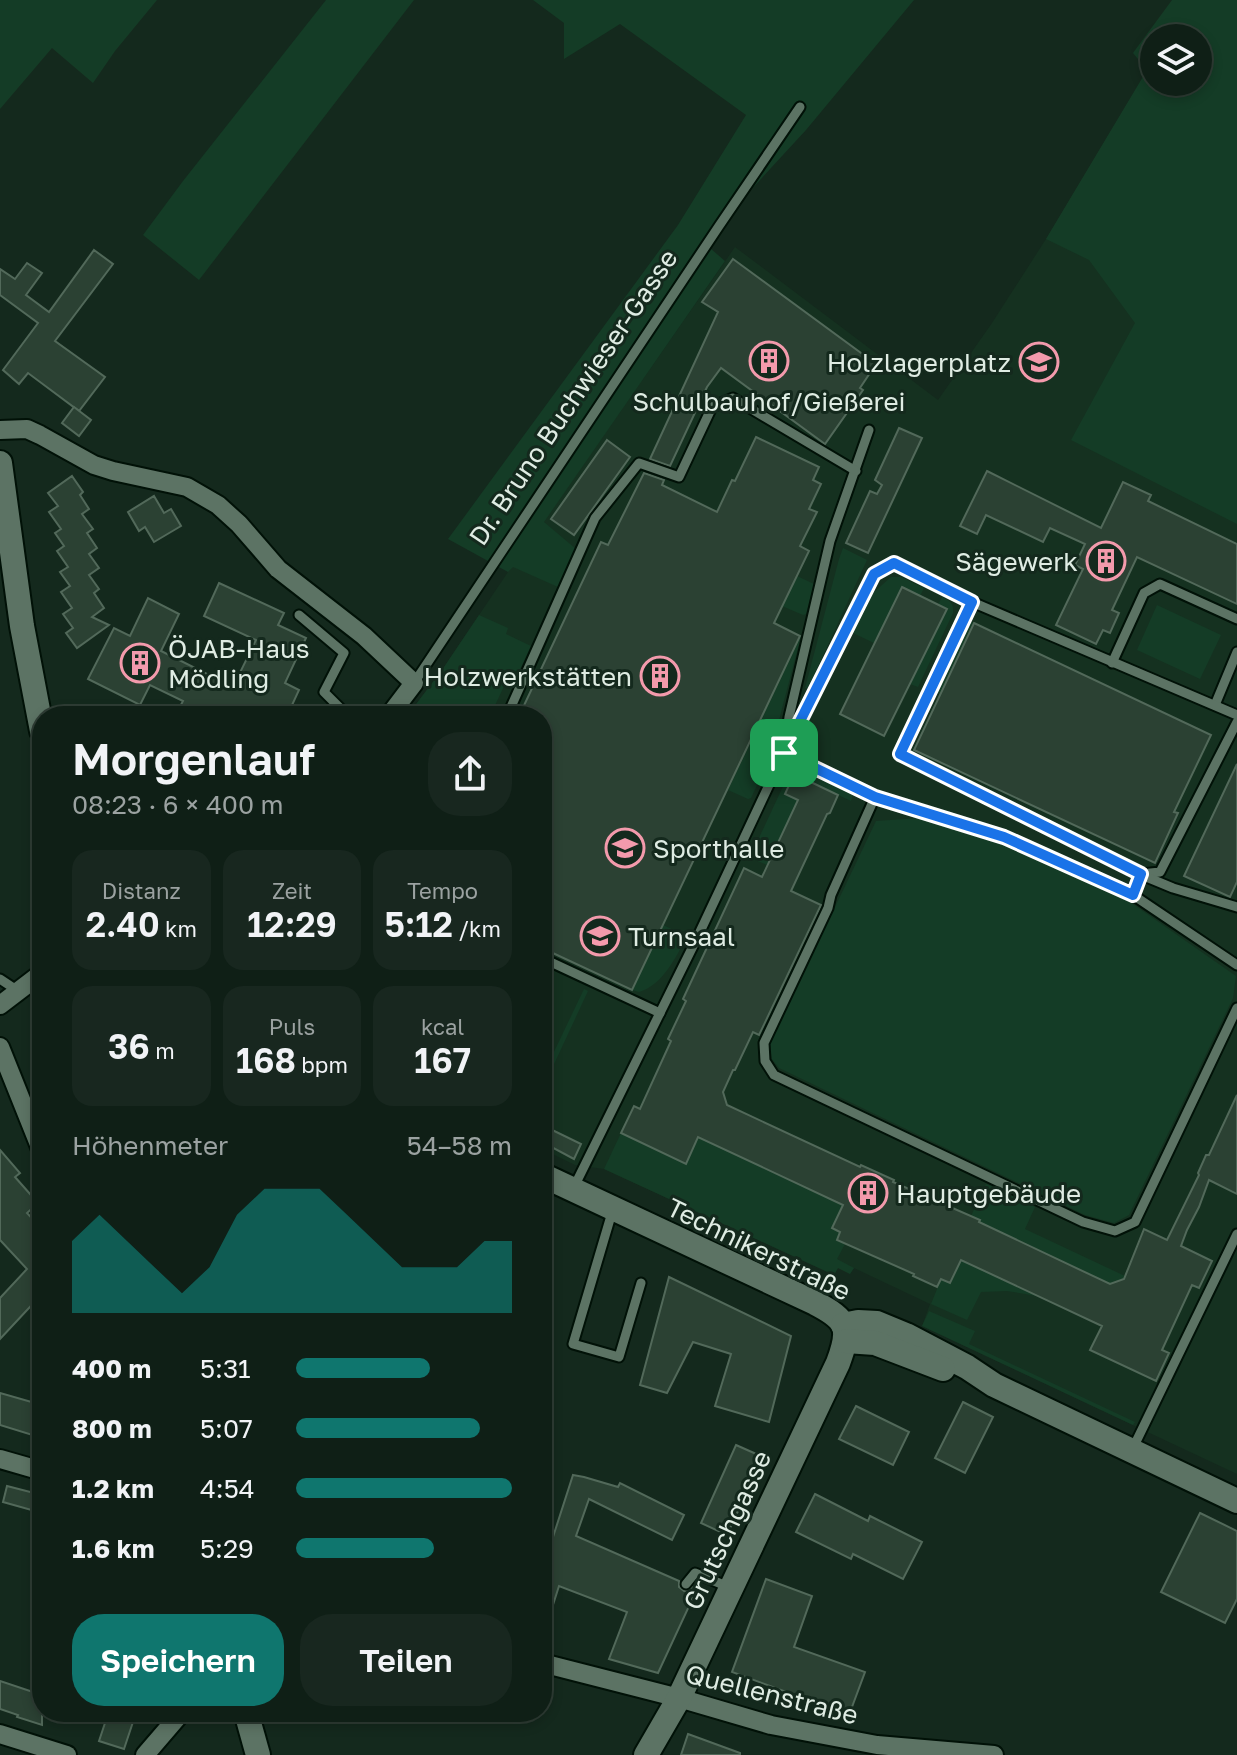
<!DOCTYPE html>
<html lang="de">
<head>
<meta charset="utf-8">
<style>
	:root { --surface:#0f1f16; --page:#18271f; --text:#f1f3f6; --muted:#9ba2a1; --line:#2f3d35; --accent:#0f766e }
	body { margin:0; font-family:"Golos Text",sans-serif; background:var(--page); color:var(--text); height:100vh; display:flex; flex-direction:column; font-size:30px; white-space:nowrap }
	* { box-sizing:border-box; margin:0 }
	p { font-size:26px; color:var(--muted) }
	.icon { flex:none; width:44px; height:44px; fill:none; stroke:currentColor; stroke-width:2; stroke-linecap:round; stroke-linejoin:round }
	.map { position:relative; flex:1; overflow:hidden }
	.sheet { position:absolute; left:32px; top:706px; width:520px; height:1016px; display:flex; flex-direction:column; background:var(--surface); border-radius:32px; box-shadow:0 4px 12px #0003,0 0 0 2px var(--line) }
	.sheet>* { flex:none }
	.buttons { position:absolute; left:1140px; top:24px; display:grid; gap:16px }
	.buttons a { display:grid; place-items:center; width:72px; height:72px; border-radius:50%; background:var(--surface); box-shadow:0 4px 12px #0003,0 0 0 2px var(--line); font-size:40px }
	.pin { position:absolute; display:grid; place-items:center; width:68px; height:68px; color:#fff; margin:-34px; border-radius:16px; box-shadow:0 4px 12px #0006 }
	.round { display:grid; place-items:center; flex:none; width:84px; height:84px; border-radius:32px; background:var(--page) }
	.overview { display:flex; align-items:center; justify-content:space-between; height:136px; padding:0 40px }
	h1 { font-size:44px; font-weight:600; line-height:60px }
	.metrics { display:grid; grid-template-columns:repeat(3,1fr); gap:12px; height:136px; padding:8px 40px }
	.metrics div { display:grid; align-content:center; border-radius:20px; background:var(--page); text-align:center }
	.metrics b { font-size:34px; font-weight:600 }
	.metrics small { font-size:22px; font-weight:400 }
	.metrics p { font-size:22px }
	.chart { height:224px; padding:16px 40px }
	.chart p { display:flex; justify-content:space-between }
	.chart svg { width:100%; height:144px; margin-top:8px; fill:var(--accent); opacity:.7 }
	.action { display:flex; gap:16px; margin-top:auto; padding:16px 40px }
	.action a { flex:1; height:92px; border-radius:32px; background:var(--accent); color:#fff; font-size:32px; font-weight:600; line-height:92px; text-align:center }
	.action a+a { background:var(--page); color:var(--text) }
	ul { padding:0 40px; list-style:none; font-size:26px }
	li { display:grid; grid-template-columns:128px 96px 1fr; align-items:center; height:60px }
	li i { height:20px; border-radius:10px; background:var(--accent) }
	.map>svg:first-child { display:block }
	.built { fill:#153120 }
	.green { fill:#143c26; fill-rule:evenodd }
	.building { fill:#2b4133; stroke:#52695a; stroke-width:2 }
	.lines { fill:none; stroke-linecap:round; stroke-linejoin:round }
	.lane-casing { stroke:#011107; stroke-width:13 }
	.street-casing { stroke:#011107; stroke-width:22 }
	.secondary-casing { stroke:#011107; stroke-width:28 }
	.lane { stroke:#5c7364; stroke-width:9 }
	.street { stroke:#5c7364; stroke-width:18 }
	.secondary { stroke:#5c7364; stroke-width:24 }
	.route-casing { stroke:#fff; stroke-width:16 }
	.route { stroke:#1a73e8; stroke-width:10 }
	.labels { text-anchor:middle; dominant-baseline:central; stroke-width:6; stroke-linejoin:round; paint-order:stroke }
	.poi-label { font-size:26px; fill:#dfece3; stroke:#14291d; text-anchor:start }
	.street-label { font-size:26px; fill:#dfece3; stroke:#14291d }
</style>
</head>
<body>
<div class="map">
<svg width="1237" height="1755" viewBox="0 0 1237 1755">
	<rect width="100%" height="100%" fill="#14291d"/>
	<polygon class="built" points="1237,0 1237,1474 922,1326 930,1304 854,1268 850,1274 838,1268 834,1275 604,1169 575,1165 542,1149 542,716 407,716 442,670 508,572 735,247 938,400 992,323 1046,239 1154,59 1154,82 1198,82 1198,38"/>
	<g class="green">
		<polygon points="0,0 157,0 115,51 93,83 52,48 0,109"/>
		<polygon points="326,0 414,0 199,280 143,235 183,181"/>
		<polygon points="533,0 914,0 806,130 703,242 725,261 544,522 576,549 558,587 513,567 508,572 448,539 678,225 746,115 620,24 564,59 564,23"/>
		<path d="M1172,0h65v524l-166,-84 64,-117 -46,-63 -43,-21 101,-169 -14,-17zM1154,38h44v44h-44z"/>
		<polygon points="843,548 867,560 808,688 805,688 839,559"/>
		<polygon points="797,576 814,584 806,614 803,615 782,606"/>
		<polygon points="891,577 901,577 924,588 920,596 902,587 874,643 853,633 872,594"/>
		<path d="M942,597c8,4 12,6 11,16l-35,74 -8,-3 36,-74 -8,-5z"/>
		<polygon points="1157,605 1221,635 1200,679 1137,650"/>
		<polygon points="479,615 508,628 506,634 531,646 513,684 506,682 490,716 407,716 442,670"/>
		<polygon points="970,621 974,623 941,694 937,693"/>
		<polygon points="801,636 768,762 751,798 748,799 728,790"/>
		<polygon points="796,766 852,792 853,795 851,801 796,775 793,775 785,792 786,794 798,800 767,865 751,858 751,855 792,767"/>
		<polygon points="919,818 1031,854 1117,893 1236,976 1233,998 1129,1215 1114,1223 1085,1215 779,1068 772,1059 770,1044 876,821"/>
		<path d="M663,925l24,11c-11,21 -24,49 -48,56l-7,-2z"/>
		<polygon points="584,989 588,991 542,1090 542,1077"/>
		<polygon points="621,1133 686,1163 698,1137 843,1205 832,1227 840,1232 837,1240 845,1244 837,1259 854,1268 850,1274 838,1268 834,1275 604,1169"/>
		<polygon points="986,1184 1035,1207 1025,1229 1125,1276 1124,1279 1110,1284 979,1222 971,1216"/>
		<polygon points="961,1260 1037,1296 1007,1291 981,1292 967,1320 931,1304 941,1279 951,1283"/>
		<polygon points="929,1311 975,1331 969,1344 1135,1422 1133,1425 922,1326"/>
	</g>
	<g class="building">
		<polygon points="94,250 113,264 55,341 105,377 79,411 28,373 19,384 3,370 38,323 0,295 0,269 15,279 27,263 42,273 26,295 49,312"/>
		<polygon points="733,259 876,364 860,388 863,390 825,444 721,368 707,387 670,466 650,459 718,312 702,302"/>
		<polygon points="74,407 91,420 79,436 62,423"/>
		<polygon points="899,428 922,438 868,553 846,543 870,491 877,494 882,485 875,480"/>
		<polygon points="756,437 819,467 813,480 821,484 809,509 817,512 800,546 809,551 774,623 800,636 632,990 542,948 542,716 519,716 601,542 608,545 644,473 664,480 662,485 717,512 732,480 735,481"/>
		<polygon points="607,440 630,457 574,535 551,519"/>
		<polygon points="987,471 1101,528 1123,482 1151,495 1148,501 1237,544 1237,604 1137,557 1112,610 1119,613 1110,633 1103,630 1096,644 1056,625 1083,569 1075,565 1085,544 1050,528 1043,542 986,515 977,534 960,526"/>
		<polygon points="72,476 83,492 80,495 89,509 82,514 93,529 87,533 97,548 89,554 99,568 89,575 99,589 94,593 104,608 92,617 109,625 77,648 66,633 73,628 63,614 72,608 61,592 70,586 60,572 68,567 57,551 64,546 55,533 61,529 49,512 58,506 48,493"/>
		<polygon points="154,496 164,513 171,509 181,526 154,542 145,527 139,531 128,512"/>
		<polygon points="219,583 284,613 278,625 306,638 285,683 299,690 287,716 175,716 183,701 150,685 140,705 88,679 114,628 130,636 148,598 179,614 161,651 233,687 256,640 204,616"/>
		<polygon points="902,587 947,609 884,736 840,714"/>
		<polygon points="974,623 1211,735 1174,812 1178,813 1155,863 914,750"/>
		<polygon points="1237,764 1237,882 1230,897 1184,876"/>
		<polygon points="794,774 838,795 830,813 827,814 791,891 821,905 759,1035 753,1032 735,1070 733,1070 723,1092 727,1105 860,1167 861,1165 894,1180 893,1182 980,1220 979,1222 1110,1284 1124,1279 1144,1229 1167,1240 1199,1175 1198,1173 1206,1155 1209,1155 1237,1095 1237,1194 1209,1180 1199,1207 1187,1230 1181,1246 1212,1261 1199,1288 1192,1285 1162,1350 1169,1353 1156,1381 1090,1350 1102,1326 961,1260 950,1283 941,1279 937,1287 913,1276 914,1274 837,1240 840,1232 832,1228 843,1205 698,1137 686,1164 621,1133 634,1106 640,1109 671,1041 668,1039 686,1001 683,999 744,868 762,877 798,800 785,794"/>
		<polygon points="542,1125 581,1144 574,1159 542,1142"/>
		<polygon points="0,1150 20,1173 15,1177 38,1203 27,1213 42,1229 42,1294 0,1339 0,1298 27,1269 0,1240"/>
		<polygon points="669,1277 791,1336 769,1422 715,1406 731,1354 693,1342 667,1393 640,1385"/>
		<polygon points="0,1393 42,1405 42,1438 0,1425"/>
		<polygon points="963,1402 993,1417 965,1473 935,1458"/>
		<polygon points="856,1406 909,1432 893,1465 839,1439"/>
		<polygon points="736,1445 763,1457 727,1535 701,1523"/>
		<polygon points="573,1475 584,1477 618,1487 620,1483 684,1515 672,1540 589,1499 576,1536 679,1581 679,1587 684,1591 689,1591 693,1587 697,1589 658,1673 609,1659 627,1612 559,1586 545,1630 542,1629 542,1571"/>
		<polygon points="7,1486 42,1495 42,1513 3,1502"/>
		<polygon points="815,1494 868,1521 870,1516 922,1542 903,1579 853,1554 851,1559 796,1532"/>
		<polygon points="1200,1513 1237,1531 1237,1599 1225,1623 1161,1592"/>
		<polygon points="766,1579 812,1596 794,1647 865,1672 849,1715 732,1672"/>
		<polygon points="0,1681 42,1695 42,1725 17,1717 18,1715 0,1709"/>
		<polygon points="108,1714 133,1722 124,1749 99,1741"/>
		<polygon points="688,1734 740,1753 740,1755 681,1755"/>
	</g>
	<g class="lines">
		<defs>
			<g id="lane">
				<polyline points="869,430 830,541 789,717 784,753 875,797 1004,837 1133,895 1237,965"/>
				<polyline points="972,602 900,754 1141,874 1133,895"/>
				<polyline points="299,615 344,653 324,692 344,712 346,716"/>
				<polyline points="1112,663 1144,593 1160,584 1237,619"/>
				<polyline points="414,683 719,226 800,107"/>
				<polyline points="1215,705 1237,652"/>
				<polyline points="507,716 595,518 639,463 679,477 712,407 733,398 856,471"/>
				<polyline points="875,797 831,895 828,908 764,1043 765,1061 774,1075 1083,1222 1115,1231 1135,1222 1237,1008"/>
				<polyline points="1141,874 1160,872 1237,722"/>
				<polyline points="1144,876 1173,888 1237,907"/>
				<polyline points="542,958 660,1013"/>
				<polyline points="0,979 18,991"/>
				<polyline points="574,1187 698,936 784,753 874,574 894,563 972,602 1237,715"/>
				<polyline points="613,1209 573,1344 619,1357 641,1283"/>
				<polyline points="1133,1448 1237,1234"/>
				<polyline points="686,1584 695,1573 731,1588"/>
			</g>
			<g id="street">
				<polyline points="0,430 27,429 40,435 94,465 113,471 187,487 218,505 239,524 278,569 364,636 414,683 389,716"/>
				<polyline points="0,1005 42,973"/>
				<polyline points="0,1047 42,1152"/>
				<polyline points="0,1459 42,1471"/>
				<polyline points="542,1663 679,1698 771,1725 877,1745 994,1755"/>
				<polyline points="0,1734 67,1755"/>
				<polyline points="145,1755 182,1712"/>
			</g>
			<g id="secondary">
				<polyline points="0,463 22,626 42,731"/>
				<path d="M542,1175l273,128c33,17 36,25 23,60l-159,335 -33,57"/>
				<polyline points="843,1325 858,1322 877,1323 906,1335 967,1367 994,1385 1237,1501"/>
				<polyline points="846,1341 875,1343 943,1369"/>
				<polyline points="246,1712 258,1755"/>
			</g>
		</defs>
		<use href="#lane" class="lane-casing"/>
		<use href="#street" class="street-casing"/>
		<use href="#secondary" class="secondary-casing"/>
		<use href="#lane" class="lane"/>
		<use href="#street" class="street"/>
		<use href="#secondary" class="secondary"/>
	</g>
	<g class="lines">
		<defs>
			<polygon id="route" points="894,563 972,602 900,754 1141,874 1133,895 1004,837 875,797 784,753 874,574"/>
		</defs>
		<use href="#route" class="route-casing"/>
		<use href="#route" class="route"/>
	</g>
	<defs>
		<symbol id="building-ring" viewBox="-11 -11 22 22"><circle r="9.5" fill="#14291d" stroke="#f39aac" stroke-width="1.5"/><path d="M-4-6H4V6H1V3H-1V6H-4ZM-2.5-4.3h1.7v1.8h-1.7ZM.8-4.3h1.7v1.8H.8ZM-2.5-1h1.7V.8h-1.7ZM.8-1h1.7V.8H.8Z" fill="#f39aac"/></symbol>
		<symbol id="university-ring" viewBox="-11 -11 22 22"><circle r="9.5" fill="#14291d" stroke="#f39aac" stroke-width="1.5"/><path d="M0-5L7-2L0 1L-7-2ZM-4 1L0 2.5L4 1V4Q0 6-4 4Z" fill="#f39aac"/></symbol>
	</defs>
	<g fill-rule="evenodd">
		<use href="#building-ring" x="747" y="339" width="44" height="44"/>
		<use href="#university-ring" x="1017" y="340" width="44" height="44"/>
		<use href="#building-ring" x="1084" y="539" width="44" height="44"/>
		<use href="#building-ring" x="118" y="641" width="44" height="44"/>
		<use href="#building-ring" x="638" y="654" width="44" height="44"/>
		<use href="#university-ring" x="603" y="826" width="44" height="44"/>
		<use href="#university-ring" x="578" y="914" width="44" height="44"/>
		<use href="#building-ring" x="846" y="1171" width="44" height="44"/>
	</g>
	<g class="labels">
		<g class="poi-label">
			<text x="1011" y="362" text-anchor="end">Holzlagerplatz</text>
			<text x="769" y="401" text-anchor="middle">Schulbauhof/Gießerei</text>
			<text x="1078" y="561" text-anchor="end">Sägewerk</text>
			<text x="168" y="648">ÖJAB-Haus<tspan x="168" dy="30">Mödling</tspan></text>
			<text x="632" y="676" text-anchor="end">Holzwerkstätten</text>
			<text x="653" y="848">Sporthalle</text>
			<text x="628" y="936">Turnsaal</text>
			<text x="896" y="1193">Hauptgebäude</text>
		</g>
		<g class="street-label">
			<text transform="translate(573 397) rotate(-56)">Dr. Bruno Buchwieser-Gasse</text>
			<text transform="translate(759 1249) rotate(26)">Technikerstraße</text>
			<text transform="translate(727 1530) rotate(-65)">Grutschgasse</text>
			<text transform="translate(772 1694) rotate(14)">Quellenstraße</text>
		</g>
	</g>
</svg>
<div class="buttons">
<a><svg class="icon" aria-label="layers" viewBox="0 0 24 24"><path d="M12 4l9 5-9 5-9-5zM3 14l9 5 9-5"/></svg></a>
</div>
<div class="pin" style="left:784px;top:753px;background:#1e9e55"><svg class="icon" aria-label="arrive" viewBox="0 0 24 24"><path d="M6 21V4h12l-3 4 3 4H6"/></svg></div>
<section class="sheet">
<div class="overview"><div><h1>Morgenlauf</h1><p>08:23 · 6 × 400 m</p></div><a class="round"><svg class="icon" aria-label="share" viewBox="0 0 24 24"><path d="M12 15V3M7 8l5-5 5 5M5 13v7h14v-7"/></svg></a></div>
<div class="metrics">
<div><p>Distanz</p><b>2.40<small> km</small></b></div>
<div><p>Zeit</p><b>12:29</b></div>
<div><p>Tempo</p><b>5:12<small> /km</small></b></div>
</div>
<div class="metrics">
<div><b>36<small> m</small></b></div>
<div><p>Puls</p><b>168<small> bpm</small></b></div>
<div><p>kcal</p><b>167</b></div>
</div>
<div class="chart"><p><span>Höhenmeter</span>54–58 m</p>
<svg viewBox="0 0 160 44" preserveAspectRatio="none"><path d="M0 44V22L10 14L20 22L30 30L40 38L50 30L60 14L70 6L80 6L90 6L100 14L110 22L120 30L130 30L140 30L150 22L160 22V44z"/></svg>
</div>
<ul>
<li><b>400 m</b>5:31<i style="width:62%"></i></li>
<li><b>800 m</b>5:07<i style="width:85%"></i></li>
<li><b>1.2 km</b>4:54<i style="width:100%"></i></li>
<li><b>1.6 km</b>5:29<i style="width:64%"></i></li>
</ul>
<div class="action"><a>Speichern</a><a>Teilen</a></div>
</section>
</div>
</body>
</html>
